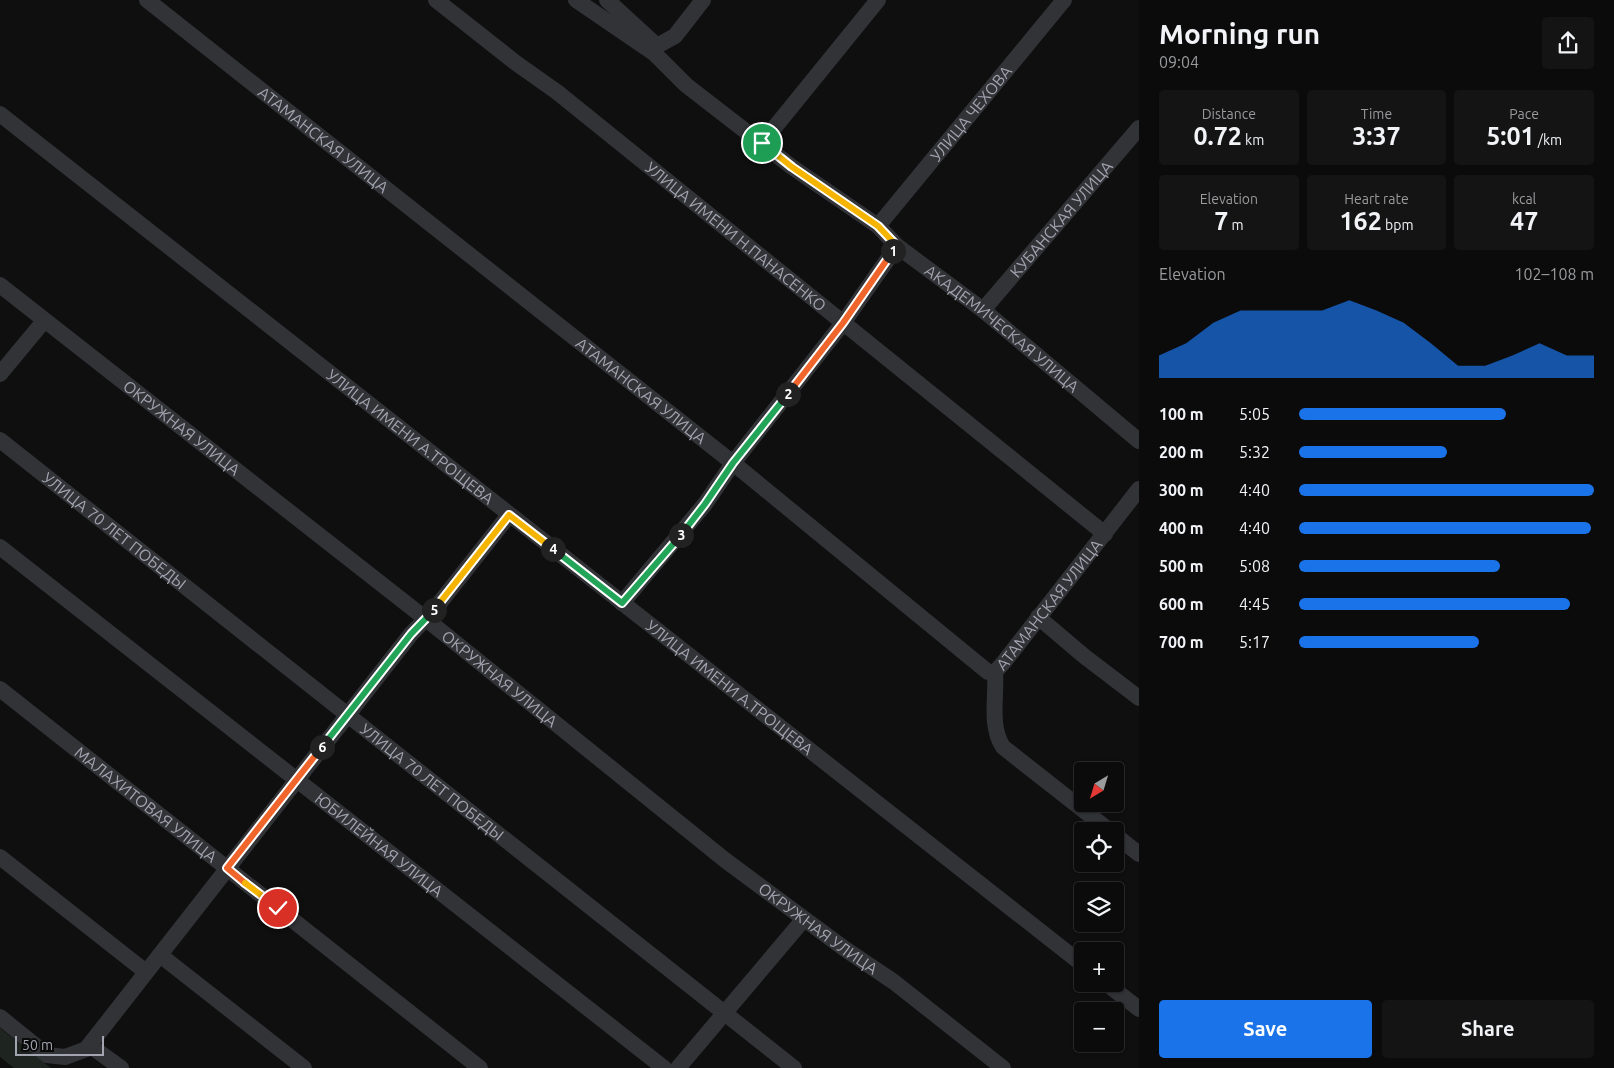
<!DOCTYPE html>
<html lang="en">
<head>
<meta charset="utf-8">
<style>
	:root { --surface:#0b0b0c; --page:#141415; --text:#f1f3f6; --muted:#9a9b9d; --line:#2b2b2d; --accent:#1a73e8 }
	body { margin:0; font-family:Ubuntu,sans-serif; background:var(--page); color:var(--text); height:100vh; display:flex; flex-direction:column; font-size:19px; white-space:nowrap }
	* { box-sizing:border-box; margin:0 }
	p { font-size:16px; color:var(--muted) }
	.icon { flex:none; width:28px; height:28px; fill:none; stroke:currentColor; stroke-width:2; stroke-linecap:round; stroke-linejoin:round }
	.map { position:relative; flex:1; overflow:hidden }
	.side { display:flex; flex-direction:column; background:var(--surface); width:475px }
	.side>* { flex:none }
	.needle { width:32px; rotate:218deg }
	.controls { position:absolute; left:1074px; top:762px; display:grid; gap:10px }
	.controls a { display:grid; place-items:center; width:50px; height:50px; border-radius:5px; background:var(--surface); box-shadow:0 1px 4px #0004,0 0 0 1px var(--line); font-size:25px }
	.scale { position:absolute; left:15px; bottom:12px; width:89px; box-sizing:border-box; padding-left:5px; border:2px solid #a2a4b0; border-top:0; font-size:14px; line-height:18px; white-space:nowrap; color:#a2a4b0; -webkit-text-stroke:4px #0a0a0b; paint-order:stroke }
	.pin { position:absolute; display:grid; place-items:center; width:42px; height:42px; color:#fff; margin:-21px; border:2px solid #fff; border-radius:50%; box-shadow:0 1px 5px #0007 }
	.km { position:absolute; width:25px; height:25px; margin:-12px; border-radius:50%; background:#222; color:#fff; font-size:14px; line-height:25px; text-align:center }
	.round { display:grid; place-items:center; flex:none; width:52px; height:52px; border-radius:5px; background:var(--page) }
	.headline { display:flex; align-items:center; justify-content:space-between; height:85px; padding:0 20px }
	h1 { font-size:28px; font-weight:600; line-height:38px }
	.stats { display:grid; grid-template-columns:repeat(3,1fr); gap:8px; height:85px; padding:5px 20px }
	.stats div { display:grid; align-content:center; border-radius:5px; background:var(--page); text-align:center }
	.stats b { font-size:25px; font-weight:600 }
	.stats small { font-size:14px; font-weight:400 }
	.stats p { font-size:14px }
	.chart { height:140px; padding:10px 20px }
	.chart p { display:flex; justify-content:space-between }
	.chart svg { width:100%; height:90px; margin-top:5px; fill:var(--accent); opacity:.7 }
	.button { display:flex; gap:10px; margin-top:auto; padding:10px 20px }
	.button a { flex:1; height:58px; border-radius:5px; background:var(--accent); color:#fff; font-size:20px; font-weight:600; line-height:58px; text-align:center }
	.button a+a { background:var(--page); color:var(--text) }
	ul { padding:0 20px; list-style:none; font-size:16px }
	li { display:grid; grid-template-columns:80px 60px 1fr; align-items:center; height:38px }
	li i { height:12px; border-radius:6px; background:var(--accent) }
	main { display:flex; flex:1; min-height:0 }
	.map>svg:first-child { display:block }
	.green { fill:#1e241f }
	.lines { fill:none; stroke-linecap:round; stroke-linejoin:round }
	.minor { stroke:#323337; stroke-width:16 }
	.split-1-casing { stroke:#fff; stroke-width:10 }
	.split-2-casing { stroke:#fff; stroke-width:10 }
	.split-3-casing { stroke:#fff; stroke-width:10 }
	.split-4-casing { stroke:#fff; stroke-width:10 }
	.split-5-casing { stroke:#fff; stroke-width:10 }
	.split-6-casing { stroke:#fff; stroke-width:10 }
	.split-7-casing { stroke:#fff; stroke-width:10 }
	.split-8-casing { stroke:#fff; stroke-width:10 }
	.split-1 { stroke:#f5b400; stroke-width:6 }
	.split-2 { stroke:#f0652b; stroke-width:6 }
	.split-3 { stroke:#22a559; stroke-width:6 }
	.split-4 { stroke:#22a559; stroke-width:6 }
	.split-5 { stroke:#f5b400; stroke-width:6 }
	.split-6 { stroke:#22a559; stroke-width:6 }
	.split-7 { stroke:#f0652b; stroke-width:6 }
	.split-8 { stroke:#f5b400; stroke-width:6 }
	.labels { text-anchor:middle; dominant-baseline:central; stroke-width:4.5; stroke-linejoin:round; paint-order:stroke }
	.street-label { font-size:16px; fill:#a2a4b0; stroke:#0a0a0b }
</style>
</head>
<body>
<main>
<div class="map">
<svg width="1139" height="1068" viewBox="0 0 1139 1068">
	<rect width="100%" height="100%" fill="#0f0f10"/>
	<polygon class="green" points="0,1028 51,1068 14,1068 0,1057"/>
	<g class="lines">
		<g class="minor">
			<path id="s1" d="M147,0l586,463 255,209h7l9,-10 135,-173"/>
			<path id="s2" d="M436,0l80,63 41,29 548,442"/>
			<path id="s3" d="M576,0l79,54 31,31 106,82 86,59 19,20 86,64 156,131"/>
			<polyline points="607,0 657,46"/>
			<polyline points="657,46 675,36 703,0"/>
			<path id="s4" d="M0,114l1082,850"/>
			<polyline points="762,143 878,0"/>
			<path id="s5" d="M878,226l186,-226"/>
			<path id="s6" d="M0,285l426,334 299,241 120,89 49,33 109,86"/>
			<path id="s7" d="M983,310l156,-182"/>
			<polyline points="0,374 44,321"/>
			<path id="s8" d="M0,440l794,628"/>
			<path id="s9" d="M0,547l664,521"/>
			<polyline points="622,603 705,504 733,463 843,323 897,246"/>
			<polyline points="1038,617 1084,656 1139,698"/>
			<path d="M995,672c2,25 -6,53 8,75l107,84"/>
			<path id="s10" d="M0,689l480,379"/>
			<polyline points="1115,835 1139,854"/>
			<polyline points="0,857 146,972"/>
			<polyline points="160,955 304,1068"/>
			<polyline points="1107,984 1139,1009"/>
			<polyline points="0,1017 47,1055 65,1057 92,1047 121,1068"/>
			<polyline points="87,1048 411,634 434,610 509,515"/>
			<polyline points="678,1068 804,919"/>
		</g>
	</g>
	<g class="lines">
		<defs>
			<polyline id="split-1" points="762,143 792,167 878,226 897,246 893,251"/>
			<polyline id="split-2" points="788,394 843,323 893,251"/>
			<polyline id="split-3" points="681,535 705,504 733,463 788,394"/>
			<polyline id="split-4" points="553,549 622,603 681,535"/>
			<polyline id="split-5" points="434,610 509,515 553,549"/>
			<polyline id="split-6" points="322,747 411,634 434,610"/>
			<polyline id="split-7" points="245,883 227,868 322,747"/>
			<polyline id="split-8" points="245,883 278,908"/>
		</defs>
		<use href="#split-1" class="split-1-casing"/>
		<use href="#split-2" class="split-2-casing"/>
		<use href="#split-3" class="split-3-casing"/>
		<use href="#split-4" class="split-4-casing"/>
		<use href="#split-5" class="split-5-casing"/>
		<use href="#split-6" class="split-6-casing"/>
		<use href="#split-7" class="split-7-casing"/>
		<use href="#split-8" class="split-8-casing"/>
		<use href="#split-1" class="split-1"/>
		<use href="#split-2" class="split-2"/>
		<use href="#split-3" class="split-3"/>
		<use href="#split-4" class="split-4"/>
		<use href="#split-5" class="split-5"/>
		<use href="#split-6" class="split-6"/>
		<use href="#split-7" class="split-7"/>
		<use href="#split-8" class="split-8"/>
	</g>
	<g class="labels">
		<g class="street-label">
			<text stroke="none"><textPath href="#s5" startOffset="146">УЛИЦА ЧЕХОВА</textPath></text>
			<text stroke="none"><textPath href="#s1" startOffset="225">АТАМАНСКАЯ УЛИЦА</textPath></text>
			<text stroke="none"><textPath href="#s7" startOffset="120">КУБАНСКАЯ УЛИЦА</textPath></text>
			<text stroke="none"><textPath href="#s2" startOffset="382">УЛИЦА ИМЕНИ Н.ПАНАСЕНКО</textPath></text>
			<text stroke="none"><textPath href="#s3" startOffset="539">АКАДЕМИЧЕСКАЯ УЛИЦА</textPath></text>
			<text stroke="none"><textPath href="#s1" startOffset="630">АТАМАНСКАЯ УЛИЦА</textPath></text>
			<text stroke="none"><textPath href="#s6" startOffset="231">ОКРУЖНАЯ УЛИЦА</textPath></text>
			<text stroke="none"><textPath href="#s4" startOffset="522">УЛИЦА ИМЕНИ А.ТРОЩЕВА</textPath></text>
			<text stroke="none"><textPath href="#s8" startOffset="146">УЛИЦА 70 ЛЕТ ПОБЕДЫ</textPath></text>
			<text stroke="none"><textPath href="#s1" startOffset="1170">АТАМАНСКАЯ УЛИЦА</textPath></text>
			<text stroke="none"><textPath href="#s6" startOffset="636">ОКРУЖНАЯ УЛИЦА</textPath></text>
			<text stroke="none"><textPath href="#s4" startOffset="928">УЛИЦА ИМЕНИ А.ТРОЩЕВА</textPath></text>
			<text stroke="none"><textPath href="#s8" startOffset="551">УЛИЦА 70 ЛЕТ ПОБЕДЫ</textPath></text>
			<text stroke="none"><textPath href="#s10" startOffset="186">МАЛАХИТОВАЯ УЛИЦА</textPath></text>
			<text stroke="none"><textPath href="#s9" startOffset="482">ЮБИЛЕЙНАЯ УЛИЦА</textPath></text>
			<text stroke="none"><textPath href="#s6" startOffset="1041">ОКРУЖНАЯ УЛИЦА</textPath></text>
		</g>
	</g>
</svg>
<div class="controls">
<a><svg class="needle" viewBox="-14 -14 28 28"><path d="M0-13l5 13h-10z" fill="#e53935"/><path d="M0 13l5-13h-10z" fill="#9a9b9d"/></svg></a>
<a><svg class="icon" aria-label="locate" viewBox="0 0 24 24"><circle cx="12" cy="12" r="6"/><path d="M12 2v4M12 18v4M2 12h4M18 12h4"/></svg></a>
<a><svg class="icon" aria-label="layers" viewBox="0 0 24 24"><path d="M12 4l9 5-9 5-9-5zM3 14l9 5 9-5"/></svg></a>
<a>+</a>
<a>−</a>
</div>
<div class="scale">50 m</div>
<div class="pin" style="left:762px;top:143px;background:#1e9e55"><svg class="icon" aria-label="arrive" viewBox="0 0 24 24"><path d="M6 21V4h12l-3 4 3 4H6"/></svg></div>
<div class="pin" style="left:278px;top:908px;background:#d93025"><svg class="icon" aria-label="check" viewBox="0 0 24 24"><path d="M5 12l5 5 9-10"/></svg></div>
<b class="km" style="left:893px;top:251px">1</b>
<b class="km" style="left:788px;top:394px">2</b>
<b class="km" style="left:681px;top:535px">3</b>
<b class="km" style="left:553px;top:549px">4</b>
<b class="km" style="left:434px;top:610px">5</b>
<b class="km" style="left:322px;top:747px">6</b>
</div>
<section class="side">
<div class="headline"><div><h1>Morning run</h1><p>09:04</p></div><a class="round"><svg class="icon" aria-label="share" viewBox="0 0 24 24"><path d="M12 15V3M7 8l5-5 5 5M5 13v7h14v-7"/></svg></a></div>
<div class="stats">
<div><p>Distance</p><b>0.72<small> km</small></b></div>
<div><p>Time</p><b>3:37</b></div>
<div><p>Pace</p><b>5:01<small> /km</small></b></div>
</div>
<div class="stats">
<div><p>Elevation</p><b>7<small> m</small></b></div>
<div><p>Heart rate</p><b>162<small> bpm</small></b></div>
<div><p>kcal</p><b>47</b></div>
</div>
<div class="chart"><p><span>Elevation</span>102–108 m</p>
<svg viewBox="0 0 160 44" preserveAspectRatio="none"><path d="M0 44V33L10 27L20 17L30 11L40 11L50 11L60 11L70 6L80 11L90 17L100 27L110 38L120 38L130 33L140 27L150 33L160 33V44z"/></svg>
</div>
<ul>
<li><b>100 m</b>5:05<i style="width:70%"></i></li>
<li><b>200 m</b>5:32<i style="width:50%"></i></li>
<li><b>300 m</b>4:40<i style="width:100%"></i></li>
<li><b>400 m</b>4:40<i style="width:99%"></i></li>
<li><b>500 m</b>5:08<i style="width:68%"></i></li>
<li><b>600 m</b>4:45<i style="width:92%"></i></li>
<li><b>700 m</b>5:17<i style="width:61%"></i></li>
</ul>
<div class="button"><a>Save</a><a>Share</a></div>
</section>
</main>
</body>
</html>
